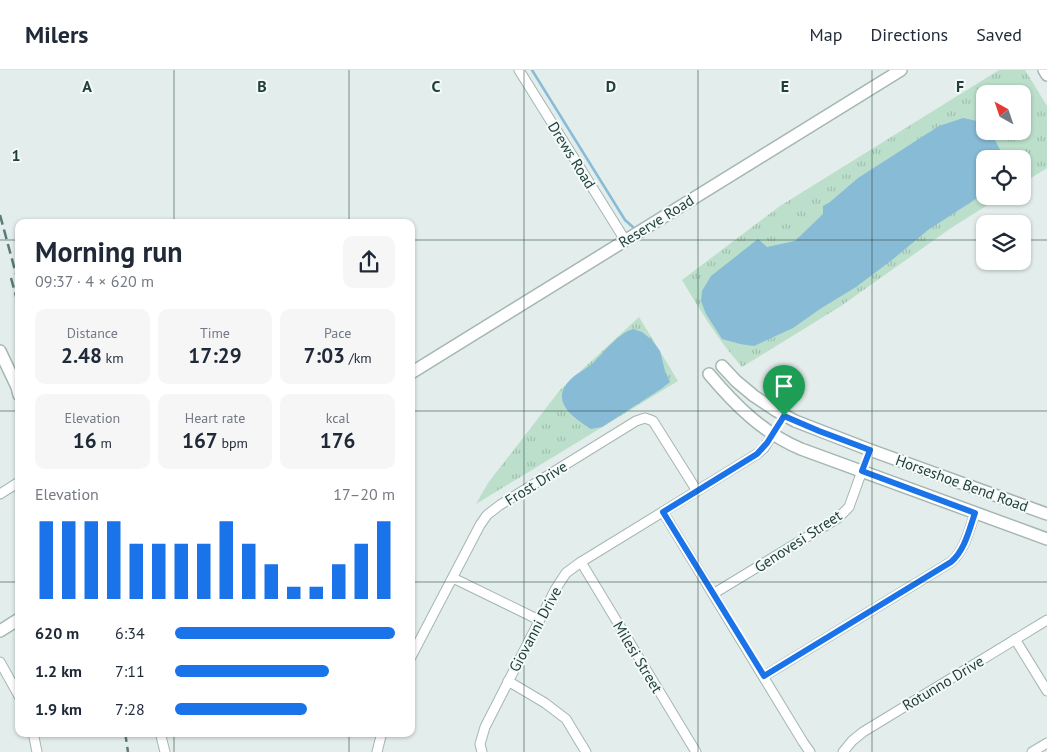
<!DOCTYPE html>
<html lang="en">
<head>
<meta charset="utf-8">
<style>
	:root { --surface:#fff; --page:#f6f6f7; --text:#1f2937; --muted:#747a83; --line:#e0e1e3; --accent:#1a73e8 }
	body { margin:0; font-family:"PT Sans",sans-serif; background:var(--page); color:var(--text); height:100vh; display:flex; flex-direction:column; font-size:19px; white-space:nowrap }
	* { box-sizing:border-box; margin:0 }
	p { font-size:16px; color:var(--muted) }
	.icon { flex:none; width:28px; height:28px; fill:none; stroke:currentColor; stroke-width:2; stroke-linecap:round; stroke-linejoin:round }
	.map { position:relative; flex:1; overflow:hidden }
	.side { position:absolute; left:15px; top:149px; width:400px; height:518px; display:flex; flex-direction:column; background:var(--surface); border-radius:10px; box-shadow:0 1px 4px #0004 }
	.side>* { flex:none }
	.needle { width:32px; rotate:320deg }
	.tools { position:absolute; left:976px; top:15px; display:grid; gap:10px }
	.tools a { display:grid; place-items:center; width:55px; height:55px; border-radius:10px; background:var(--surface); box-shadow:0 1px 4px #0004; font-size:25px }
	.pin { position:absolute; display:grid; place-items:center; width:42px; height:42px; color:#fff; margin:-51px -21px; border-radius:50% 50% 50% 0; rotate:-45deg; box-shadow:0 0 5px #0007 }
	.pin .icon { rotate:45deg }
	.round { display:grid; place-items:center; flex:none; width:52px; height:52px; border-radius:10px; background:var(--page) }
	.headline { display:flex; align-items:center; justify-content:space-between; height:85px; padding:0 20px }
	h1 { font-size:28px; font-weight:800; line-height:38px }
	.metrics { display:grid; grid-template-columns:repeat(3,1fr); gap:8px; height:85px; padding:5px 20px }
	.metrics div { display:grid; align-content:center; border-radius:10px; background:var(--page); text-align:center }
	.metrics b { font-size:21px; font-weight:800 }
	.metrics small { font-size:14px; font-weight:400 }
	.metrics p { font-size:14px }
	.chart { height:140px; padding:10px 20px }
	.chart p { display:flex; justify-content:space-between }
	.chart svg { width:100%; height:90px; margin-top:5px; stroke:var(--accent); stroke-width:6 }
	ul { padding:0 20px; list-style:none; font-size:16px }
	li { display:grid; grid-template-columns:80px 60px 1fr; align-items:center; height:38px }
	li i { height:12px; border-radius:6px; background:var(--accent) }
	header { display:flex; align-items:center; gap:30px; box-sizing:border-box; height:70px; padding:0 25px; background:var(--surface); border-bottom:1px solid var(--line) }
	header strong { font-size:24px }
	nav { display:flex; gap:28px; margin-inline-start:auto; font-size:18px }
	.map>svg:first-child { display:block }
	.park { fill:url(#park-tufts); fill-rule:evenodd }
	.water { fill:#88bbd5 }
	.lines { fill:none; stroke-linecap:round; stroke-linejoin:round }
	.stream { stroke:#88bbd5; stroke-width:2.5 }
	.minor-casing { stroke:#a5b6b3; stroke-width:11 }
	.tertiary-casing { stroke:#a5b6b3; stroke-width:14 }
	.minor { stroke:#fff; stroke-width:9 }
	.tertiary { stroke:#fff; stroke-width:11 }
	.rail { stroke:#5c7b78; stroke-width:2.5; stroke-dasharray:10 5; stroke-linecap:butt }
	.route-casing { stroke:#fff; stroke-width:10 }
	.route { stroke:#1a73e8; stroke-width:6 }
	.grid { fill:none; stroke:#21403d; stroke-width:1; stroke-opacity:0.55 }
	.labels { text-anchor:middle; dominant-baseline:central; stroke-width:4; stroke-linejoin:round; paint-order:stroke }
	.street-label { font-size:15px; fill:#21403d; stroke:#f4faf8 }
	.grid-label { font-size:16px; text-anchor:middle; font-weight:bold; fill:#21403d; stroke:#f4faf8; stroke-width:4; stroke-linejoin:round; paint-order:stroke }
</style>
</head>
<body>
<header>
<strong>Milers</strong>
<nav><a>Map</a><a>Directions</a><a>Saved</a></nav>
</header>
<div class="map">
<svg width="1047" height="682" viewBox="0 0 1047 682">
	<defs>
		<pattern id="park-tufts" width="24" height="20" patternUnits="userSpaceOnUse" patternTransform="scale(1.25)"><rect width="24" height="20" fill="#bbdfcb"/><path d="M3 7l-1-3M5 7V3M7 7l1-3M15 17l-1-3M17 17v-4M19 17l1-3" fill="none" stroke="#a0c0af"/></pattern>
	</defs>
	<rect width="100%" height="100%" fill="#e3edeb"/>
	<g class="park">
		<path d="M999,0h26l22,36v62l-24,15 -1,-24h-37v37h17l-51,32 -110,78 -99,61c-24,-27 -42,-57 -60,-87l98,-74zM985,24h37v37h-37z"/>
		<polygon points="639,247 678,311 476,434 488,413 560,320"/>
	</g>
	<g class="water">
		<polygon points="963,48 977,51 985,57 985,61 990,61 1005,89 985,89 985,123 928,160 892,190 856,217 820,239 793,258 754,276 740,274 722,269 706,244 701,231 702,221 711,206 758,169 767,177 795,171 823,144 823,136 830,132 858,108 939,56"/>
		<path d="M633,259l9,3 10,8 8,11 5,20 5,11 -9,7 -59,38 -11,2c-19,-12 -43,-29 -19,-51 7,-6 16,-10 22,-16 11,-11 25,-29 39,-33z"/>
	</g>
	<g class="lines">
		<polyline class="stream" points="532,0 625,150 634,158"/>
		<defs>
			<g id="minor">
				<polyline points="519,0 625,170"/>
				<polyline points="0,424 19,412"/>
				<polyline points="663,442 803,672 810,682"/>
				<polyline points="581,492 696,682"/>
				<polyline points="453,508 539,550"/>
				<polyline points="713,524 838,448 849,437 862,401"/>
				<polyline points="1015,569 1047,621"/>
				<polyline points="411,587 480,455 487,445 500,435 636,351 645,348 653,351 697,421"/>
				<polyline points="0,592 19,626"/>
				<path d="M764,606l187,-114c14,-12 18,-32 24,-49"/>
				<polyline points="508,611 545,633 566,649 586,682"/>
				<polyline points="33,662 37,682"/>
				<polyline points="160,662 165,682"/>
				<polyline points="377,682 382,662"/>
				<polyline points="482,682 480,674 485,657 555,520 566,503 581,492 757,384 764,378 773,364"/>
				<polyline points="843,682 852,671 863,662 1047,550"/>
				<polyline points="1032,682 1047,673"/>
			</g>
			<g id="tertiary">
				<polyline points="1044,0 1047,5"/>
				<polyline points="0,281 17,317 19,325"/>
				<polyline points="722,296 736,311 754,326 775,340 795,351 870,380 1047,444"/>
				<polyline points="411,303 901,0"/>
				<path d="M709,304c26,31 54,59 92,75l246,90"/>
				<polyline points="0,561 19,549"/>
			</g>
		</defs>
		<use href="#minor" class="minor-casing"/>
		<use href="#tertiary" class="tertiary-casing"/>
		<use href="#minor" class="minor"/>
		<use href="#tertiary" class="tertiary"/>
		<g class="rail">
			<polyline points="0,145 19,215"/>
			<polyline points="11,208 19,237"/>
			<polyline points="125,662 128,682"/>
		</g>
	</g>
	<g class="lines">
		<defs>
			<path id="route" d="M784,346l35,15 51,19 -8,21 113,42c-6,17 -10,37 -24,49l-187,114 -101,-164 94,-58 10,-11z"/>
		</defs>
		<use href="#route" class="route-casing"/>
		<use href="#route" class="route"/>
	</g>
	<path class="grid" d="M174,0v152M349,0v152M524,0v682M698,0v682M872,0v682M0,170h19M411,170h574M1022,170h25M0,341h19M411,341h636M0,512h19M411,512h636M174,662v20M349,662v20"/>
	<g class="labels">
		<g class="street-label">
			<text transform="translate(572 85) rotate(58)">Drews Road</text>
			<text transform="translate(656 151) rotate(-32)">Reserve Road</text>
			<text transform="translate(536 413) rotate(-32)">Frost Drive</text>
			<text transform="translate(962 413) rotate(20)">Horseshoe Bend Road</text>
			<text transform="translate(798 471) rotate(-33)">Genovesi Street</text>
			<text transform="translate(535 559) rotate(-62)">Giovanni Drive</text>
			<text transform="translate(638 587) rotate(59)">Milesi Street</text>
			<text transform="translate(943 613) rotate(-31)">Rotunno Drive</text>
		</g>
	</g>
	<g class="grid-label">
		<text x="87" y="22">A</text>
		<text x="262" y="22">B</text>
		<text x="436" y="22">C</text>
		<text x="611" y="22">D</text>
		<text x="785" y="22">E</text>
		<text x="960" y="22">F</text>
		<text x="16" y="91">1</text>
	</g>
</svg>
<div class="tools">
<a><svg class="needle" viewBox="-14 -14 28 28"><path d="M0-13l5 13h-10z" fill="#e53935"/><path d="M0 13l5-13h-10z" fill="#747a83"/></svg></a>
<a><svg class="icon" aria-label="locate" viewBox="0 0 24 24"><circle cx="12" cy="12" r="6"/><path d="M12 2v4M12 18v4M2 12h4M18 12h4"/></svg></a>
<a><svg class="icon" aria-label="layers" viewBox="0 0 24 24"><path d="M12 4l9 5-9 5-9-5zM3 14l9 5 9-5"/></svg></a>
</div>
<div class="pin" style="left:784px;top:346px;background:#1e9e55"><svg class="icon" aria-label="arrive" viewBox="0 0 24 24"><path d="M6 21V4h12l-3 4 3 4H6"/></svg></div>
<section class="side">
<div class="headline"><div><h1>Morning run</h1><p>09:37 · 4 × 620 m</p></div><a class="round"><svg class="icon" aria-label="share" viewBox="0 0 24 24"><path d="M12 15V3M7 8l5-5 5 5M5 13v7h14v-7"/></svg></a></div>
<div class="metrics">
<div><p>Distance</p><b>2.48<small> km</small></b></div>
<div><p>Time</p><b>17:29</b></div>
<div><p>Pace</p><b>7:03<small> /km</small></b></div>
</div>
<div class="metrics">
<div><p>Elevation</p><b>16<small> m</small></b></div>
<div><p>Heart rate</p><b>167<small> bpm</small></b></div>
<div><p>kcal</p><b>176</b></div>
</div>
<div class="chart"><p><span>Elevation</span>17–20 m</p>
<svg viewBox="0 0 160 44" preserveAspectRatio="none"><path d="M5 44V6M15 44V6M25 44V6M35 44V6M45 44V17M55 44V17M65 44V17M75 44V17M85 44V6M95 44V17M105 44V27M115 44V38M125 44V38M135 44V27M145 44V17M155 44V6"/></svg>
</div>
<ul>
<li><b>620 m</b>6:34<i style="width:100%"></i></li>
<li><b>1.2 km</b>7:11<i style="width:70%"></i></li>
<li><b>1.9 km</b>7:28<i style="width:60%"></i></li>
</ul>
</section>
</div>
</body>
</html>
